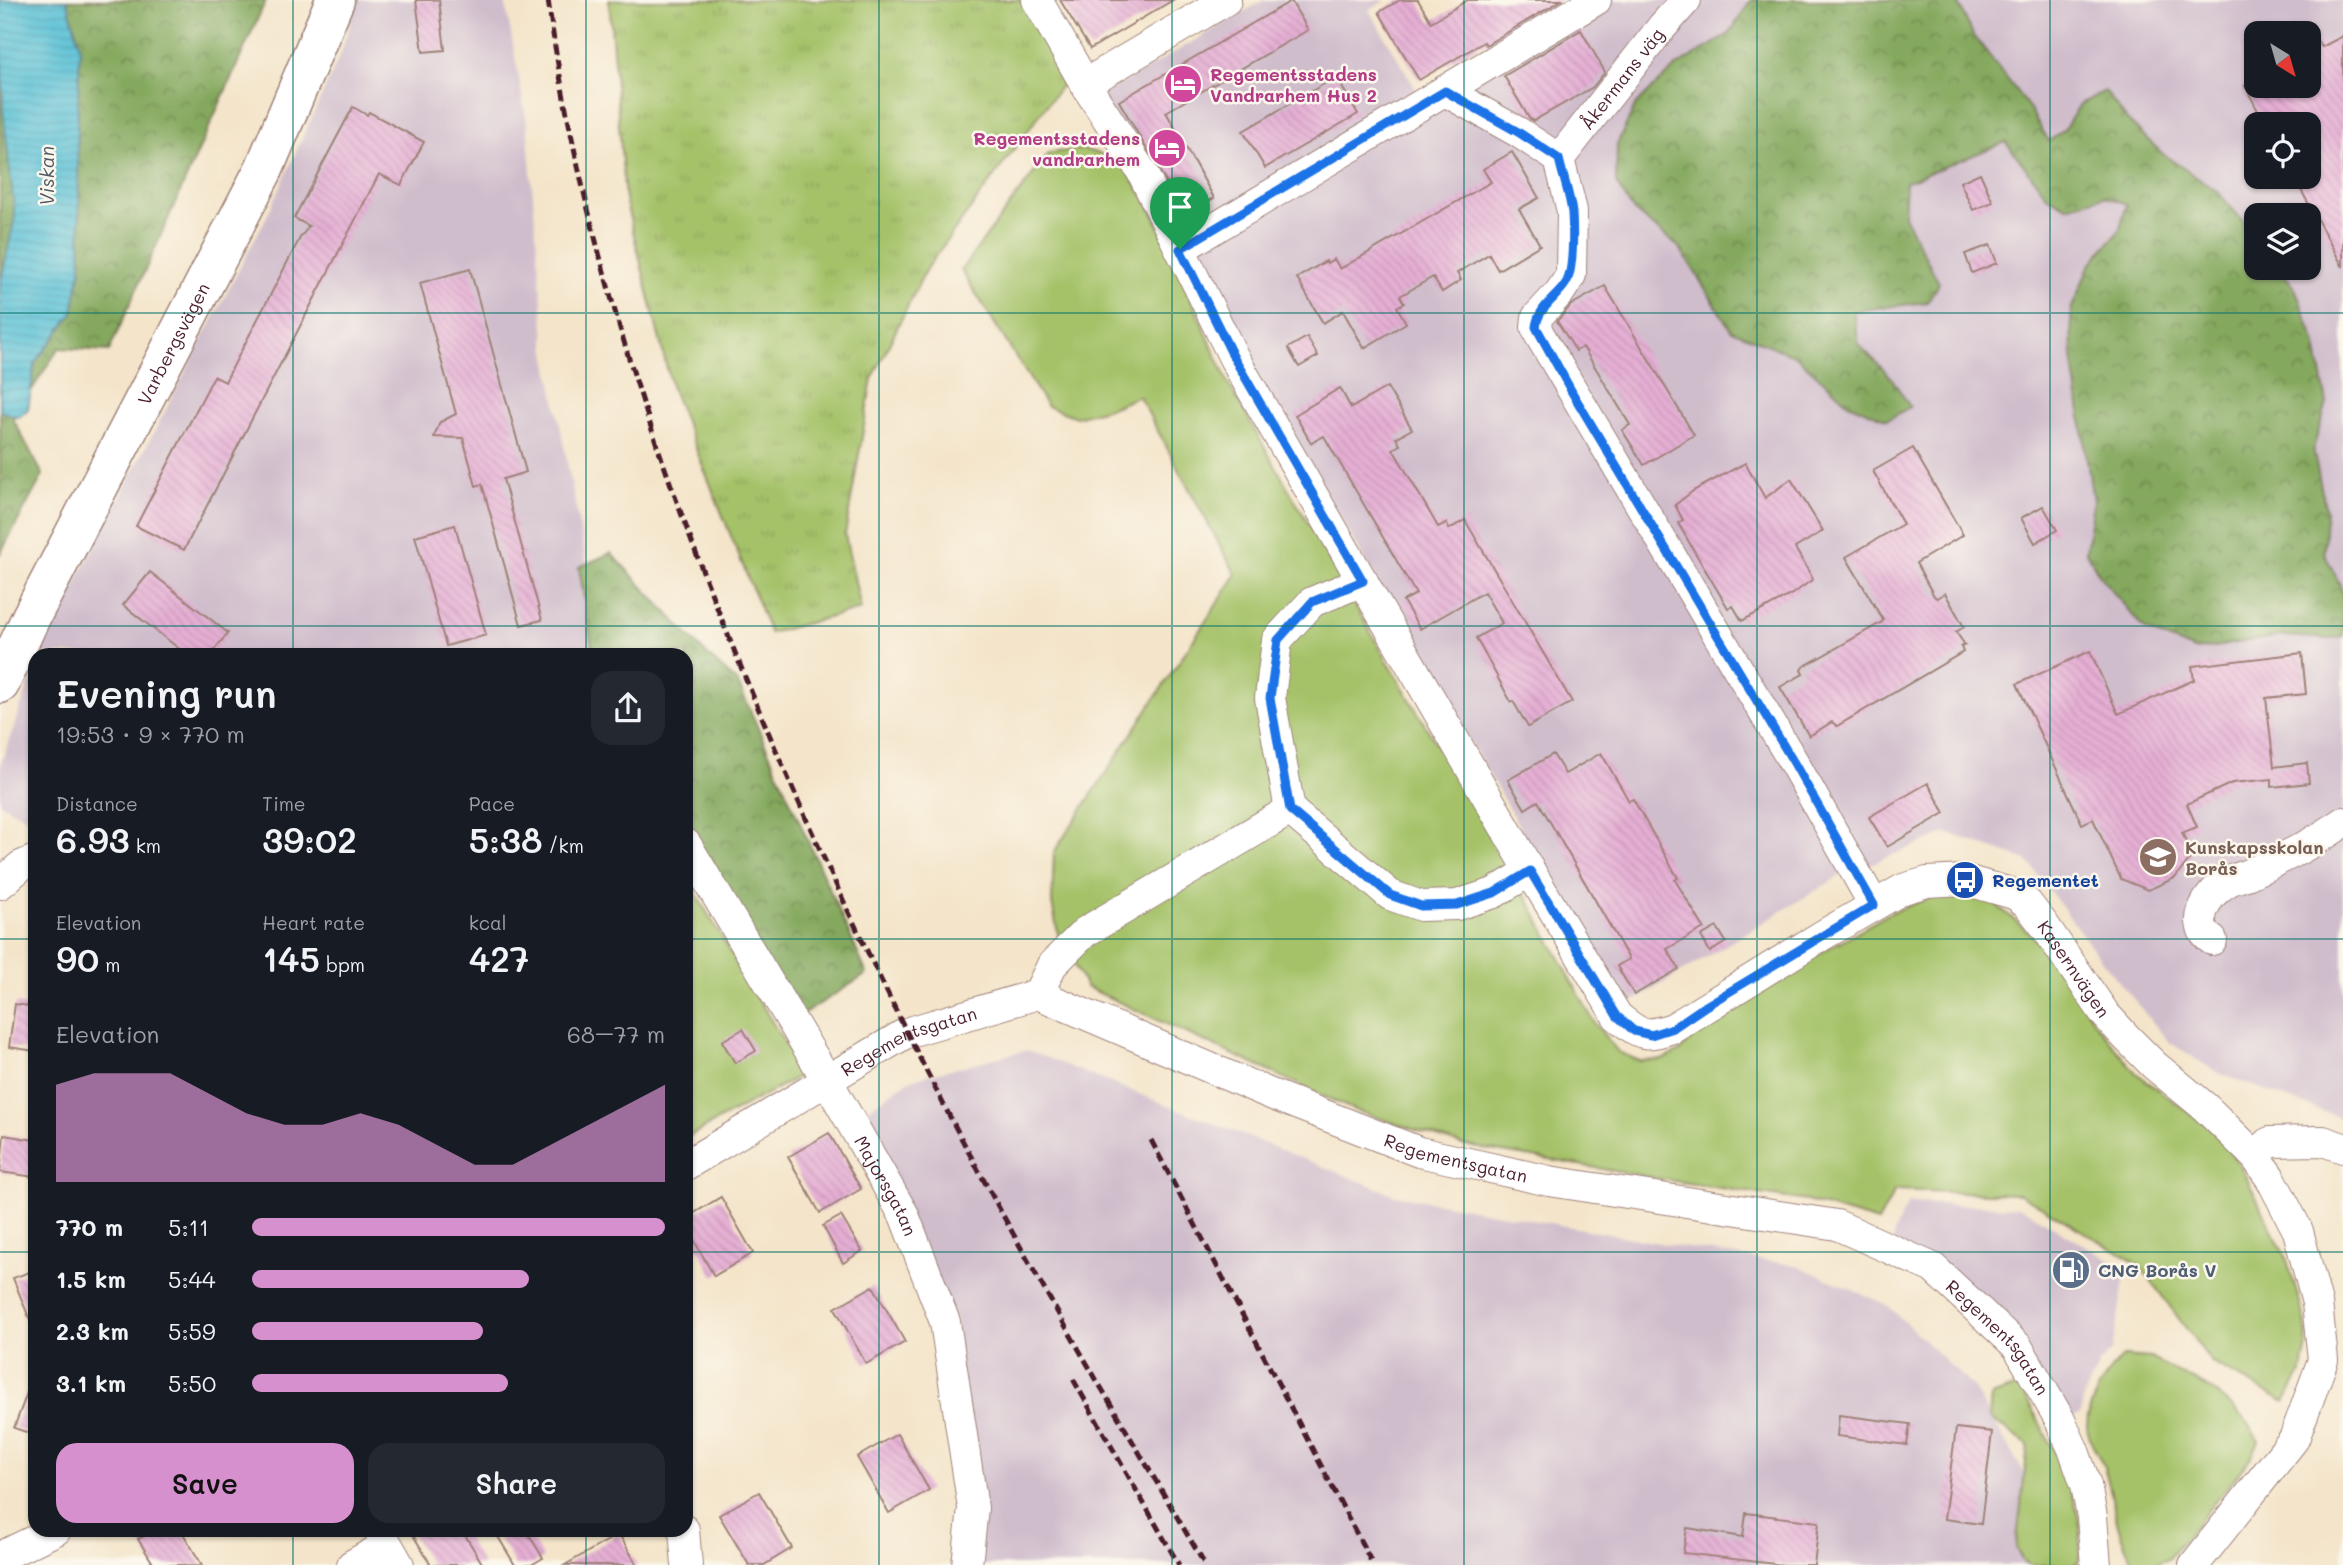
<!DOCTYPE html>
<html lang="en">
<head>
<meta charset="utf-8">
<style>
	:root { --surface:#171b24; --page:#242831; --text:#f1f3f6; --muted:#9ea1a6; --accent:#d690ce }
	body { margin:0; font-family:Mali,sans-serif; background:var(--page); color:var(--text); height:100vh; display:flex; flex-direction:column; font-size:26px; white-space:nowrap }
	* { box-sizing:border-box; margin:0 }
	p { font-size:23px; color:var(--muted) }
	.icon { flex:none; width:38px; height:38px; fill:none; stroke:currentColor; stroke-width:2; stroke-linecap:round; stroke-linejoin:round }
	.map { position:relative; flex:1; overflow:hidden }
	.drawer { position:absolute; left:28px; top:648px; width:665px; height:889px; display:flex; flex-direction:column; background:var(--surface); border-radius:21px; box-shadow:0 2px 5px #0004 }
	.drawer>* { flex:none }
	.needle { width:46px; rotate:143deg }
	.tools { position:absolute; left:2244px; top:21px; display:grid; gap:14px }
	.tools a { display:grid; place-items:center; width:77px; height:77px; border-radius:14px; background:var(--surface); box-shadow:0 2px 5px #0004; font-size:35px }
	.pin { position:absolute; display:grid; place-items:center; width:60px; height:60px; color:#fff; margin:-72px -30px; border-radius:50% 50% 50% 0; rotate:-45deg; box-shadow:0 0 7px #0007 }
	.pin .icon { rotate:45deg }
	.round { display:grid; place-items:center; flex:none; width:74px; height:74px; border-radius:21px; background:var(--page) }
	.overview { display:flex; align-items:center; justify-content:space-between; height:119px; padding:0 28px }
	h1 { font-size:38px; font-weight:600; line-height:52px }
	.figures { display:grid; grid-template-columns:repeat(3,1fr); gap:10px; height:119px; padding:7px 28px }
	.figures div { display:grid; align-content:center }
	.figures b { font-size:35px; font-weight:600 }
	.figures small { font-size:19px; font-weight:400 }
	.figures p { font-size:19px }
	.chart { height:196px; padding:14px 28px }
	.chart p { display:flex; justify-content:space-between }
	.chart svg { width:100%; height:126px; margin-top:7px; fill:var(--accent); opacity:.7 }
	.cta { display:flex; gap:14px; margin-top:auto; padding:14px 28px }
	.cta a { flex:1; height:80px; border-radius:21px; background:var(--accent); color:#111; font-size:28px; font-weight:600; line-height:80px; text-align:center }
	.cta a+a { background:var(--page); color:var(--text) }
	ul { padding:0 28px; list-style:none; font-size:23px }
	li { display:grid; grid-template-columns:112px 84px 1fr; align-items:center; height:52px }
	li i { height:18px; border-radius:9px; background:var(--accent) }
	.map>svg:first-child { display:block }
	.industrial { fill:#d0bdcc; fill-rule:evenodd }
	.grass { fill:#a5c269; stroke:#78704a; stroke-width:2 }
	.forest { fill:url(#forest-crowns); stroke:#676444; stroke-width:2 }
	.park { fill:url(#park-tufts); stroke:#78704a; stroke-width:2 }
	.water { fill:url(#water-rules); stroke:#527080; stroke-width:2 }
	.building { fill:url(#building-back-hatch) }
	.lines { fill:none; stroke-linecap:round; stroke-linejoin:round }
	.minor-casing { stroke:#9f827a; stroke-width:32 }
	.major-casing { stroke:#9f827a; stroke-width:41 }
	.minor { stroke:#fff; stroke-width:30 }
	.major { stroke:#fff; stroke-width:38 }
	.rail { stroke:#4a1f2b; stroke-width:5; stroke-dasharray:10 5; stroke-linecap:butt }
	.route-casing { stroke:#fff; stroke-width:14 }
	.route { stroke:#1a73e8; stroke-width:9 }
	.grid { fill:none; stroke:#0f766e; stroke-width:2; stroke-opacity:0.55 }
	.labels { text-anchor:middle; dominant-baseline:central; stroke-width:5; stroke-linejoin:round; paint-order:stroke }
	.hotel-label { font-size:18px; font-weight:bold; fill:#b23c85; stroke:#fbf7ec; text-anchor:start }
	.street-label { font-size:18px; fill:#4a1f2b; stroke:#fbf7ec }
	.education-label { font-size:18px; font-weight:bold; fill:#785e54; stroke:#fbf7ec; text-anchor:start }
	.transit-label { font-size:18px; font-weight:bold; fill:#164399; stroke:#fbf7ec; text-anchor:start }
	.service-label { font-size:18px; font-weight:bold; fill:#4e5e75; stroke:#fbf7ec; text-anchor:start }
	.water-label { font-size:19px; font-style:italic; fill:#4f5867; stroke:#fbf7ec }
</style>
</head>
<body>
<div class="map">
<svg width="2343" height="1565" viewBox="0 0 2343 1565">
	<defs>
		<pattern id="forest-crowns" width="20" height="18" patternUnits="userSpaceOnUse" patternTransform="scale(1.75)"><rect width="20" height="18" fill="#84a85d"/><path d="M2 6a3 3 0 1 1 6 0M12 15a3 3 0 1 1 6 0" fill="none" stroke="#6e884d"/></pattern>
		<pattern id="park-tufts" width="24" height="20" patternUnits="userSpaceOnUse" patternTransform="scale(1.75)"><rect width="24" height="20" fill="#a5c269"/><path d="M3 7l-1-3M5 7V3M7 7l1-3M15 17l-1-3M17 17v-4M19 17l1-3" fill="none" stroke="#90a65b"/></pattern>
		<pattern id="water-rules" width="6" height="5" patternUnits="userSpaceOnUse" patternTransform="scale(1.75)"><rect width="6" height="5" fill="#59c1d6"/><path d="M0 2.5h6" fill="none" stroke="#4fa5b8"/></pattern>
		<pattern id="building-back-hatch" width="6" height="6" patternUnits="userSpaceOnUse" patternTransform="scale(1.75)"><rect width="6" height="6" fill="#e5afd4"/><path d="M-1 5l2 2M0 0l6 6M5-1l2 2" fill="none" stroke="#c696b6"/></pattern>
	</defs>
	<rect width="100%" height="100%" fill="#fbf7ec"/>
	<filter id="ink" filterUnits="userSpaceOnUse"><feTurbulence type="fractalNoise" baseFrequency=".0143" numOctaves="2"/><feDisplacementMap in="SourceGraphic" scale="14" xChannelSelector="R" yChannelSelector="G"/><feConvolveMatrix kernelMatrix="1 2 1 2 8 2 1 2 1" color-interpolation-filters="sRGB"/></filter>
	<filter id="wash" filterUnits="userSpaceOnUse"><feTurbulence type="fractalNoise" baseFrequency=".00686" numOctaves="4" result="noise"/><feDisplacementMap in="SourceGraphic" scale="28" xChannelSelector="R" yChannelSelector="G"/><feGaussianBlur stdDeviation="1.57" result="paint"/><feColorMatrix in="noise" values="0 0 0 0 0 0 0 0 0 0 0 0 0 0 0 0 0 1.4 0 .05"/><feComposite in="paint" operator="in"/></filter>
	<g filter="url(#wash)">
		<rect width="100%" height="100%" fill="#f4e5ca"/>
		<g class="industrial">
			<polygon points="357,0 505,0 527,124 546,352 604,654 40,654 88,558 267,216 341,53"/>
			<polygon points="1264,0 1386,0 1369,10 1419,94 1603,0 1751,0 1729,34 1677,66 1633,211 1680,248 1731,330 1796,356 1848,403 1890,376 1859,345 1853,310 1927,302 1939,283 1904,216 1906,182 2006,142 2047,196 2067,207 2104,196 2127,204 2119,231 2089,266 2072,357 2093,501 2086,552 2145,630 2195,650 2280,636 2331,639 2343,637 2343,1119 2218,1073 2169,1042 2102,961 2027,860 1947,833 1838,877 1624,1007 1097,98"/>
			<path d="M1957,0h386v591l-19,-39 2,-41 -14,-62 15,-46 -32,-115 -16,-20h29v-53h-52v21l-38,-44 -54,-36 -38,-37 -21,-28 -25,13 -16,26 -15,12 -22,-37 -55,-72zM2256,33h52v53h-52zM2256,124h52v53h-52z"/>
			<polygon points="35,667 35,823 0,803 0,766"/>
			<polygon points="1027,1050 1395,1195 1659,1243 1798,1266 1887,1305 1972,1386 2033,1488 2038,1565 980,1565 955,1319 856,1117 912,1079"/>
			<polygon points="1908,1203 2020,1207 2126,1270 2112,1351 2099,1364 2084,1396 2080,1415 2063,1420 2018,1342 1893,1250 1894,1232"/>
		</g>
		<g class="grass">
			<polygon points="1083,149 1121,160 1153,212 1229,385 1371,633 1531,905 1595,1024 1618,1052 1640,1061 1662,1060 1680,1051 1707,1025 1761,987 1890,913 1942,893 1986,896 2030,933 2067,981 2095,1023 2136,1073 2214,1131 2240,1165 2287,1260 2305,1320 2307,1345 2302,1371 2285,1402 2212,1363 2139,1265 2020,1194 1895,1190 1878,1222 1807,1201 1667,1180 1462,1145 1354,1110 1086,987 1058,934 1052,903 1054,852 1236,575 1139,396 1113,407 1076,417 1047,406 961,270 1049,153"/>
			<polygon points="686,877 803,1074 686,1138"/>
			<path d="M2123,1356l28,2 63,33 30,27 15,23 -8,17 -83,101 -14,6h-18c-23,-34 -20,-63 -32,-98 -5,-12 -16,-26 -17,-40 0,-23 20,-56 36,-71z"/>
			<path d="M2020,1386c24,48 73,121 58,177l-5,2h-44l-7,-5 -6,-12 12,-103 -39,-27 2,-22z"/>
		</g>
		<g class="forest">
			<polygon points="0,0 266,0 109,351 59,348 13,419 43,475 0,554"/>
			<polygon points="1751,0 1957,0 1972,33 2027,105 2049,141 2064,130 2080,104 2105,91 2126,119 2164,155 2218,192 2256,236 2256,268 2279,268 2295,288 2315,341 2327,403 2313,449 2326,511 2324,552 2343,591 2343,637 2331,639 2280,636 2195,650 2145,630 2102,579 2086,552 2093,501 2072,357 2071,310 2089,266 2119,231 2127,204 2104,196 2067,207 2047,196 2006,142 1906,182 1904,216 1939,283 1927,302 1853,311 1859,345 1890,376 1910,407 1887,420 1848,403 1796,356 1731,330 1680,248 1633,210 1616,183 1617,144 1636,104 1677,66 1729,34"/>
			<polygon points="611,553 703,651 738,683 867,974 797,1018 686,838 686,654 593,654 579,567"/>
		</g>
		<polygon class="park" points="609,0 1020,0 1066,79 926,269 872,379 845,535 861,609 770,633 672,389 625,199"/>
		<polygon class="water" points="0,0 67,0 80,47 77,131 81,268 73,313 35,363 28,409 19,417 0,411 0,284 15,217 3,110"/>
		<g id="blocks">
			<g class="building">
				<polygon points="416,0 439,0 445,50 423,52"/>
				<polygon points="1060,0 1173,0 1090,49"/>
				<polygon points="1400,0 1418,0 1431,22 1468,0 1562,0 1486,45 1484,42 1419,80 1379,12"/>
				<polygon points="1291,1 1308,30 1166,112 1214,198 1185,215 1119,101"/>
				<polygon points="2308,29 2322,47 2343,36 2343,267 2294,177 2308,177 2308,124 2265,124 2245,86 2308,86"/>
				<polygon points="1581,30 1605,72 1593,87 1533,121 1529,118 1504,76"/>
				<polygon points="1336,77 1358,114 1265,168 1243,131"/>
				<polygon points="353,107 367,115 369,112 424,142 401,185 379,174 184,550 136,526 214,376 225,382 300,238 309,226 294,218"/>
				<polygon points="1512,152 1539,198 1519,209 1540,245 1498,270 1489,254 1457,273 1461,280 1442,292 1433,277 1400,296 1404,303 1397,307 1406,323 1364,348 1343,311 1323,323 1297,278 1326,261 1327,263 1334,259 1340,269 1491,182 1483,169"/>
				<polygon points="1980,173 1993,202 1973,210 1960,182"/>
				<polygon points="1990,245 1997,263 1972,273 1965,254"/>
				<polygon points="470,269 526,472 503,479 542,620 521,625 482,484 476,486 463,438 434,437 440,422 456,414 420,283"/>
				<polygon points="1605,286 1694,435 1644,465 1622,430 1630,425 1583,347 1576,351 1557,321 1571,305"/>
				<polygon points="1307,337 1318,356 1299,367 1288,348"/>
				<polygon points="1387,387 1412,429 1396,438 1400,445 1393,449 1438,527 1446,523 1449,529 1465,520 1572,702 1528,727 1513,701 1511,702 1476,638 1502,623 1484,592 1420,629 1403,601 1416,594 1324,436 1311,443 1295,415 1340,388 1351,408"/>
				<polygon points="1913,448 1963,535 1916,563 1934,596 1937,598 1945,593 1964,627 1956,632 1965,645 1961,647 1963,652 1837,726 1832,722 1809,736 1780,687 1803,674 1801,670 1803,667 1882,622 1883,620 1846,557 1903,524 1873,471"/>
				<polygon points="1745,463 1765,498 1791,479 1823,531 1795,548 1813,579 1794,593 1742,621 1733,606 1728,608 1700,561 1678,523 1683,520 1675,505 1693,491"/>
				<polygon points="2043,506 2057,530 2035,543 2021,518"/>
				<polygon points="455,525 486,635 446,646 415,536"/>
				<polygon points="150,572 228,633 211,654 186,654 123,605"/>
				<polygon points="2090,651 2118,714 2194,680 2192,666 2302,653 2306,694 2266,698 2274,767 2307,763 2309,783 2272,787 2272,779 2232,783 2187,804 2197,827 2182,833 2192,856 2175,878 2148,890 2121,879 2093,819 2082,824 2017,684"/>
				<polygon points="1601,753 1629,801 1633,799 1678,878 1675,880 1704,928 1667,949 1679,969 1634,995 1617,966 1629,959 1538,801 1525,809 1508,780 1553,754 1565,774"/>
				<polygon points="1928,783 1945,813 1887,847 1869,817"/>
				<polygon points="1717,927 1726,942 1710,952 1701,936"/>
				<polygon points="15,1004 35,1007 35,1051 9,1047"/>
				<polygon points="743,1029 756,1051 735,1063 722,1041"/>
				<polygon points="829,1133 861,1189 820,1213 788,1157"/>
				<polygon points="4,1135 35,1140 35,1177 0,1172"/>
				<polygon points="721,1197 753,1253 714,1276 686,1226 686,1218"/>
				<polygon points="841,1216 862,1251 843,1263 823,1226"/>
				<polygon points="35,1270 35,1330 34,1330 13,1278"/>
				<polygon points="873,1286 905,1342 866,1364 835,1308"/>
				<polygon points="33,1377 35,1377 35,1435 14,1428"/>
				<polygon points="1839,1415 1910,1424 1907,1445 1837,1436"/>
				<polygon points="1956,1428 1992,1432 1981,1524 1944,1519"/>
				<polygon points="897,1434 929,1490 889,1513 857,1457"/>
				<polygon points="759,1492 792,1548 764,1565 749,1565 719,1515"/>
				<polygon points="1746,1513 1819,1522 1814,1565 1783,1565 1683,1553 1687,1528 1743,1537"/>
				<polygon points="155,1530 181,1530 202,1565 154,1565 138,1539"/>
				<polygon points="410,1530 462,1530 483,1565 431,1565"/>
				<polygon points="494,1530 526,1530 543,1558 531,1565 515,1565"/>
				<polygon points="619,1534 637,1565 565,1565"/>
			</g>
		</g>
	</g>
	<g filter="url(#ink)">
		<use href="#blocks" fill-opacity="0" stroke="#9f827a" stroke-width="2"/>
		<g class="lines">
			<defs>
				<g id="minor">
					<path id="s1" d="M1037,0l48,84 57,88 92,186 32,56 264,457 87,145c24,20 27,21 56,12l150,-93 80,-46 24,-7 38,-2 49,14 13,9 17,22 61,89 21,23 28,28 51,42 50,49 16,23 27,52 19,72 6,57 -29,79 -100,126"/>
					<polyline points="1085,84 1226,0"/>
					<polyline points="1445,91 1518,132 1559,159"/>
					<polyline points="1559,159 1572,211 1571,275 1560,292 1537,317 1536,327 1539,334 1794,763 1874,905"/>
					<path id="s2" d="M1559,159l103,-132 24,-27"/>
					<polyline points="1180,249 1596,0"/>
					<polyline points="1363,581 1312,602 1277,640 1270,698 1290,810 1390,895 1421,906 1457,905 1494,893 1530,871"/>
					<path id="s3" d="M686,844l141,236 77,135 41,107 28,186 -6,57"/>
					<polyline points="0,884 21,866 35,860"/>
					<path d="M2212,940c-23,-15 -6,-46 14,-57 7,-5 17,-6 25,-10 32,-15 64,-30 92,-51"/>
					<polyline points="1038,994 1052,965 1085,932 1290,810"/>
					<polyline points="2255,1156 2270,1142 2323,1141 2343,1148"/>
					<path id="s4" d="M686,1165l220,-132 132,-39 235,101 146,57 130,29 288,44 96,43 84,78 42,72 15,33 12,34 6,32 4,48"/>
					<polyline points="379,1530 399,1565"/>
					<polyline points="684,1530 687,1565"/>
					<polyline points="0,1557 56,1530"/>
					<polyline points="352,1565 387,1545"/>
				</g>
				<g id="major">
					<path id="s5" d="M0,684l31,-67 233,-448 71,-169"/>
				</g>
			</defs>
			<use href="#minor" class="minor-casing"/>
			<use href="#major" class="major-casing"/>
			<use href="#minor" class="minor"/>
			<use href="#major" class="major"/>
			<g class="rail">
				<path d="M548,0c35,253 119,495 219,729 70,164 146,323 232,479 66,121 137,238 206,357"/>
				<polyline points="1151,1140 1373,1565"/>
				<polyline points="1073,1379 1179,1565"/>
			</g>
		</g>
	</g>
	<g class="lines" filter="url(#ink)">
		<defs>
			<path id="route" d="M1445,91l73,41 41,27c4,18 11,36 13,54 1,16 2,57 -6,70 -10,16 -28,24 -30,44l37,67 221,369 80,142 -170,102 -31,21 -22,7 -17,-4 -17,-15 -87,-145 -36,22 -37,12 -36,1 -31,-11 -100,-85 -20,-112 8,-58 34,-38 51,-21 -129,-223 -54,-109z"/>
		</defs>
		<use href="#route" class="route-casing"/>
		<use href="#route" class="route"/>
	</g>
	<path class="grid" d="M293,0v654M586,0v654M879,0v1565M1172,0v1565M1464,0v1565M1757,0v1565M2050,0v1565M0,313h2343M0,626h2343M0,939h35M686,939h1657M0,1252h35M686,1252h1657M293,1530v35M586,1530v35"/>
	<defs>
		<symbol id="hotel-disc" viewBox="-11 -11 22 22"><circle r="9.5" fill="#d1479c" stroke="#fbf7ec"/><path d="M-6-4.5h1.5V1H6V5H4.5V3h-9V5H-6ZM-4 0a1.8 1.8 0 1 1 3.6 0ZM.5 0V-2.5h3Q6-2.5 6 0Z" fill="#fff"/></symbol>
		<symbol id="school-disc" viewBox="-11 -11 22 22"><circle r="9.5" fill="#8d6e63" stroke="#fbf7ec"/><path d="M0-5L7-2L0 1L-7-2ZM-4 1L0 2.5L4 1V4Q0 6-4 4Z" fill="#fff"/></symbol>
		<symbol id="bus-disc" viewBox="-11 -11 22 22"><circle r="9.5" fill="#1a4fb4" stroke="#fbf7ec"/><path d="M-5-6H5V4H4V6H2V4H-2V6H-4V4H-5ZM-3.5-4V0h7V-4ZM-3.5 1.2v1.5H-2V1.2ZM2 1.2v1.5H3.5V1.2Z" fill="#fff"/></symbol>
		<symbol id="fuel-disc" viewBox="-11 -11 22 22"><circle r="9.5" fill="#5c6f8a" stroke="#fbf7ec"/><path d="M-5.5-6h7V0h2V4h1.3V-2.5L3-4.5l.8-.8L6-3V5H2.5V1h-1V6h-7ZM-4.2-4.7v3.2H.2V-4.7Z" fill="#fff"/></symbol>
	</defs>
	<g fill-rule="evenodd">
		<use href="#hotel-disc" x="1161" y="62" width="44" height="44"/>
		<use href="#hotel-disc" x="1145" y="126" width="44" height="44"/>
		<use href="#school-disc" x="2136" y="835" width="44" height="44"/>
		<use href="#bus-disc" x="1943" y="858" width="44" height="44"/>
		<use href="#fuel-disc" x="2049" y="1248" width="44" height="44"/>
	</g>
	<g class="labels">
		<g class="hotel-label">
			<text x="1210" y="74">Regementsstadens<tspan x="1210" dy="21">Vandrarhem Hus 2</tspan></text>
			<text x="1140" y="138" text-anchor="end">Regementsstadens<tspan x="1140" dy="21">vandrarhem</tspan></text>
		</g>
		<g class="street-label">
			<text stroke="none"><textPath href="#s2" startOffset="102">Åkermans väg</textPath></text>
			<text stroke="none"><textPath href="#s5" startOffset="382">Varbergsvägen</textPath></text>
			<text stroke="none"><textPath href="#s1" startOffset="1712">Kasernvägen</textPath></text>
			<text stroke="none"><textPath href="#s4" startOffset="256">Regementsgatan</textPath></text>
			<text stroke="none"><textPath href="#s4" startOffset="844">Regementsgatan</textPath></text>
			<text stroke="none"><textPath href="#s3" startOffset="396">Majorsgatan</textPath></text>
			<text stroke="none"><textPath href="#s4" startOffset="1432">Regementsgatan</textPath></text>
		</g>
		<g class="education-label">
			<text x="2185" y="847">Kunskapsskolan<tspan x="2185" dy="21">Borås</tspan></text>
		</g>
		<g class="transit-label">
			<text x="1992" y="880">Regementet</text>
		</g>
		<g class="service-label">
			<text x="2098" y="1270">CNG Borås V</text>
		</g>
		<g class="water-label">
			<text transform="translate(46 176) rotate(-90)">Viskan</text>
		</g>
	</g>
</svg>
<div class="tools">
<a><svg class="needle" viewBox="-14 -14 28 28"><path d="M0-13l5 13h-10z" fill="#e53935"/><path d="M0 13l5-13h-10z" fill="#9ea1a6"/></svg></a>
<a><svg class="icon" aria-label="locate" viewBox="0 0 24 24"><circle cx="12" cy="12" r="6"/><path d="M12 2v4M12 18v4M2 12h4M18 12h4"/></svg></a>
<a><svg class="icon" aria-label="layers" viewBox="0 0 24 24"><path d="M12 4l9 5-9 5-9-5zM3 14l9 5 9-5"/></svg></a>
</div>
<div class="pin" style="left:1180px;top:249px;background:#1e9e55"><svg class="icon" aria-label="arrive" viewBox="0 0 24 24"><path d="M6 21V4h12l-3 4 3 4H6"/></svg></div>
<section class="drawer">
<div class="overview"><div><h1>Evening run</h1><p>19:53 · 9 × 770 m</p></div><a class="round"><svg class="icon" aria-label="share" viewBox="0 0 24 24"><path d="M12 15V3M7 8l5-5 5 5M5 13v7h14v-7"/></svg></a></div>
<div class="figures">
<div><p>Distance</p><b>6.93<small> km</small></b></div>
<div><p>Time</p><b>39:02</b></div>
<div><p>Pace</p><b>5:38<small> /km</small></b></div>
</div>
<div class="figures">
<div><p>Elevation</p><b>90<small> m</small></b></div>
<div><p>Heart rate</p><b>145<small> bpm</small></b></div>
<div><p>kcal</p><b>427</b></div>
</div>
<div class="chart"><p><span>Elevation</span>68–77 m</p>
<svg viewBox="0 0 160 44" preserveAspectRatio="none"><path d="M0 44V10L10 6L20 6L30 6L40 13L50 20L60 24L70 24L80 20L90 24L100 31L110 38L120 38L130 31L140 24L150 17L160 10V44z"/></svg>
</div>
<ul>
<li><b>770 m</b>5:11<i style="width:100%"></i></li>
<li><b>1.5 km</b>5:44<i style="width:67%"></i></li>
<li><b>2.3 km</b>5:59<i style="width:56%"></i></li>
<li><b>3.1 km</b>5:50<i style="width:62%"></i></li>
</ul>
<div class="cta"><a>Save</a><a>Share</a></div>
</section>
</div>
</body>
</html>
